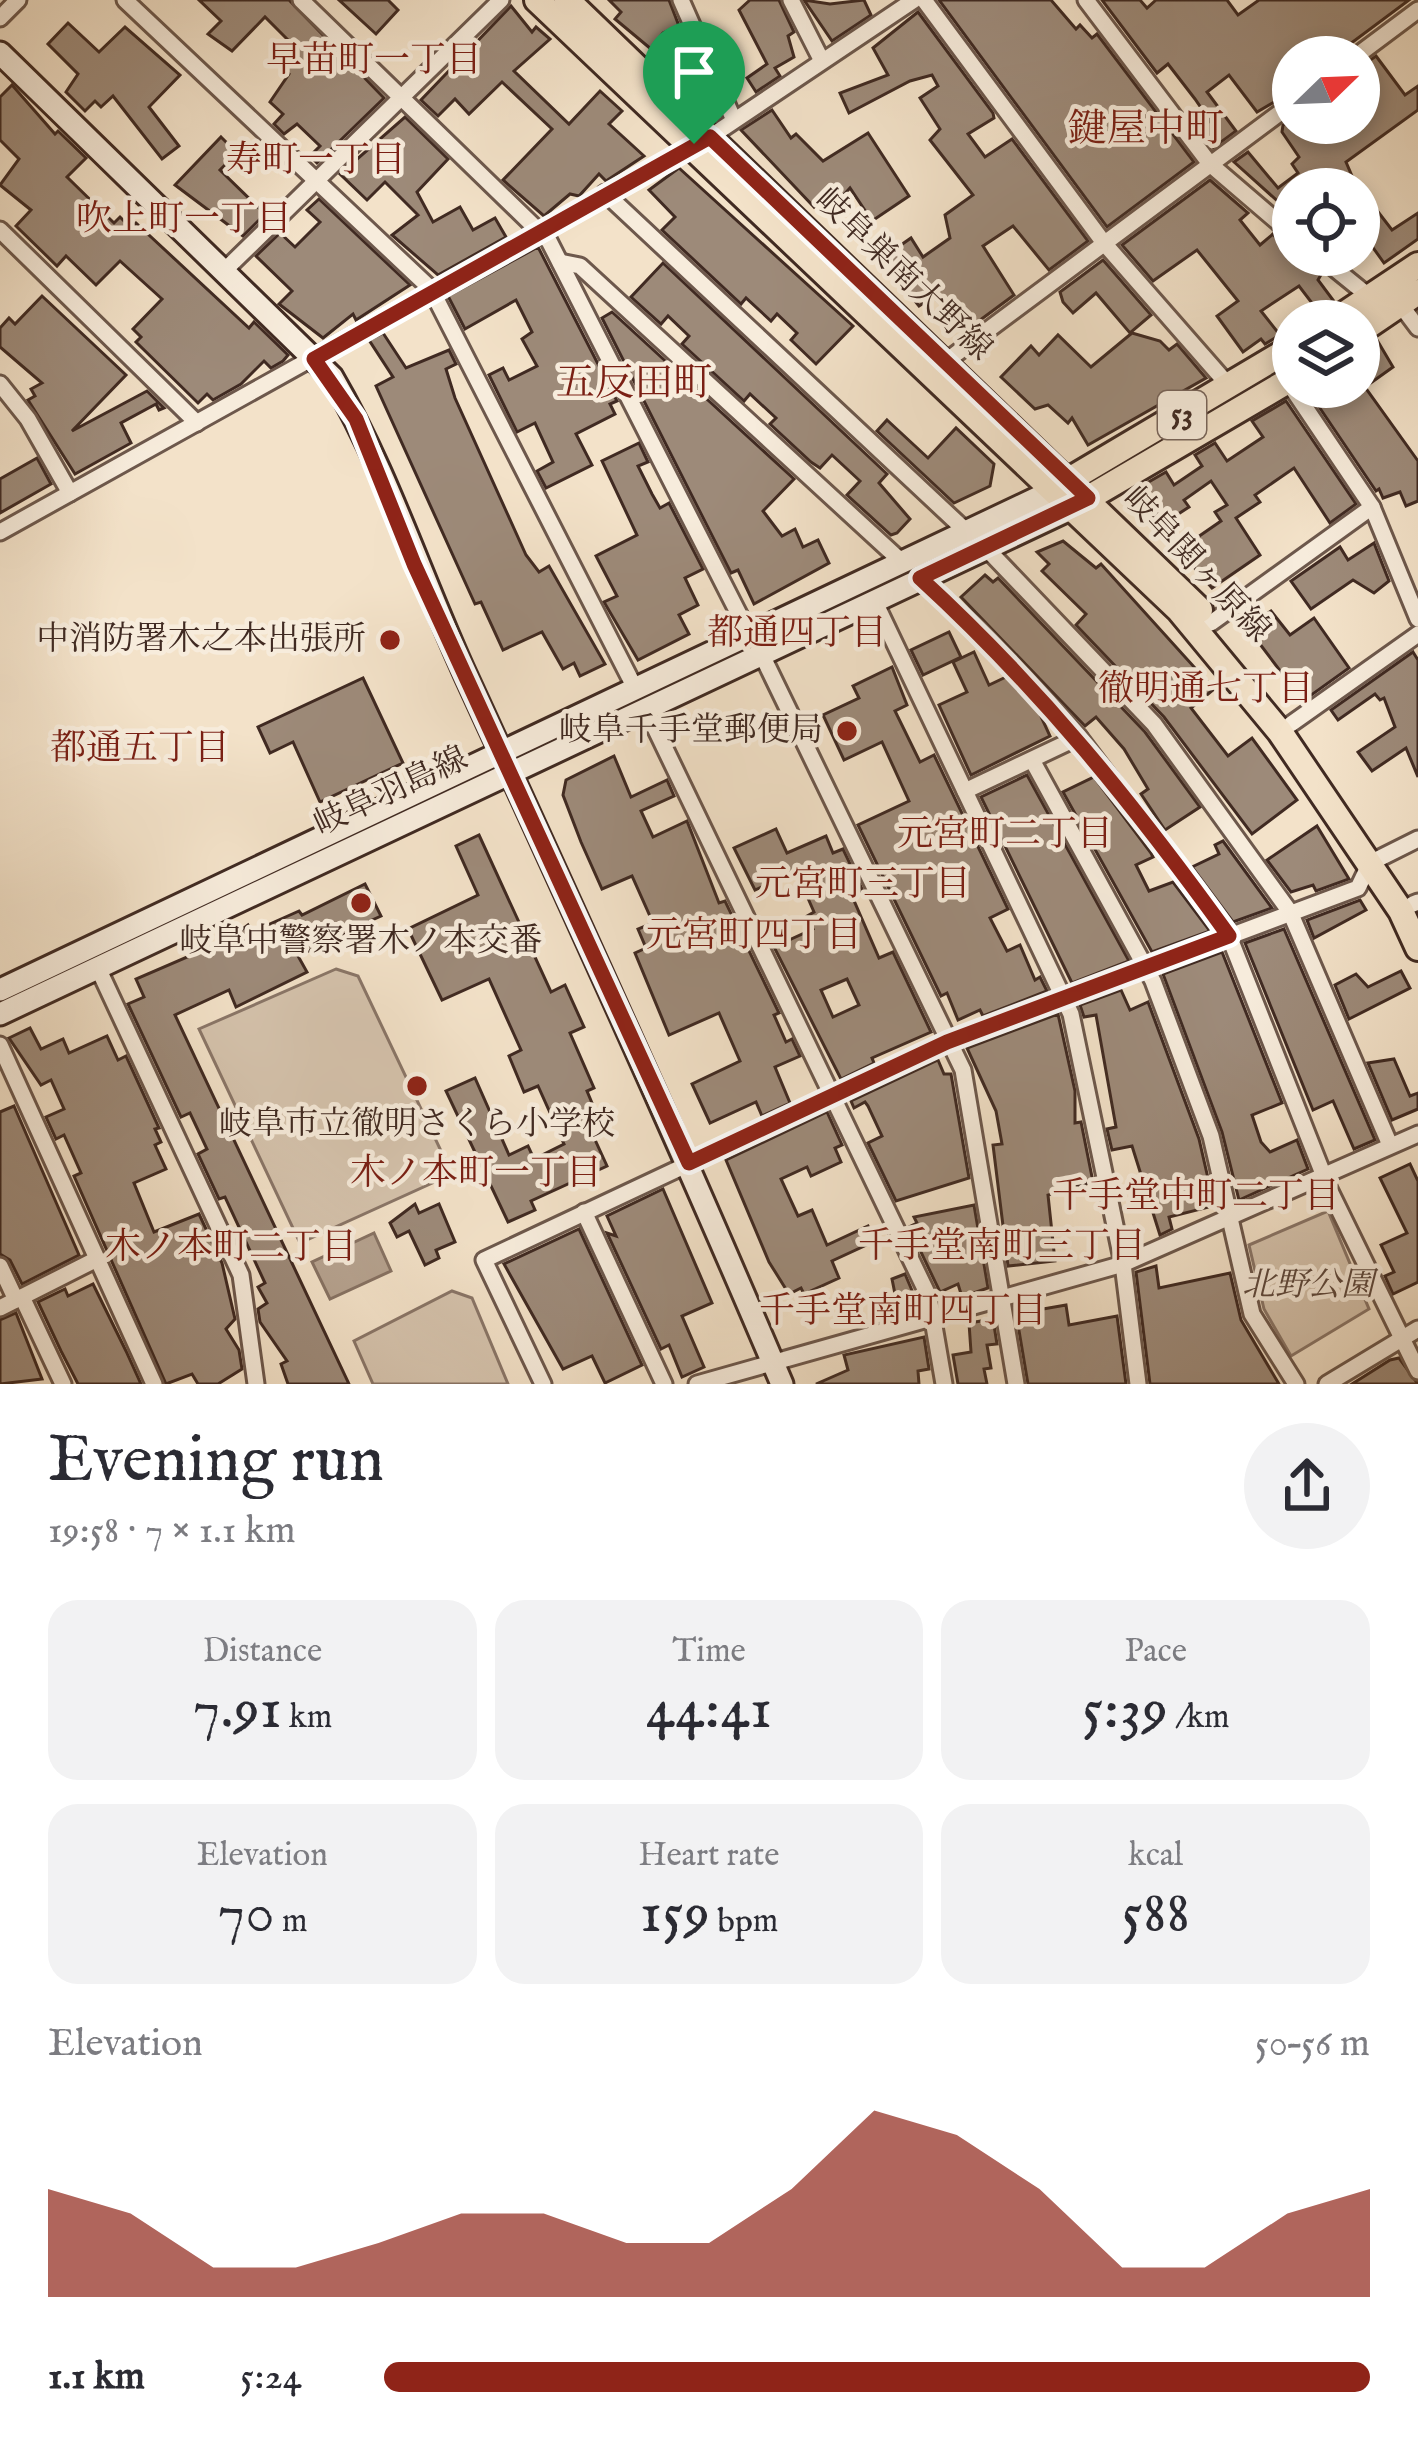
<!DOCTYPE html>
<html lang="en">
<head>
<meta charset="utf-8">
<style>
	:root { --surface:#fff; --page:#f2f2f3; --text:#2b2b33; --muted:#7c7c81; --accent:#8f2418 }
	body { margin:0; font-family:"IM FELL English","Noto Serif JP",serif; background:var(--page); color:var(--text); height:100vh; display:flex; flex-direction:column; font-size:45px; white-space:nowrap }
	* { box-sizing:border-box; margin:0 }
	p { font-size:39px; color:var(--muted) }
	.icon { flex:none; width:66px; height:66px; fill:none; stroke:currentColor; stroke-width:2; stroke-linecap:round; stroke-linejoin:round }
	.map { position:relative; height:1384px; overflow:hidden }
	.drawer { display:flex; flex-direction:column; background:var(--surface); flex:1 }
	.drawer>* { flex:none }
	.needle { width:78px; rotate:67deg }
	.buttons { position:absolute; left:1272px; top:36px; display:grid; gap:24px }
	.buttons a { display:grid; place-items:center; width:108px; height:108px; border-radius:50%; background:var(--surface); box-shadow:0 6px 18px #0003; font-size:60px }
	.pin { position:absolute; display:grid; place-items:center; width:102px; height:102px; color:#fff; margin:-123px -51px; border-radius:50% 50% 50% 0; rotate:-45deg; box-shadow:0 0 12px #0007 }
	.pin .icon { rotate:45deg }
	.round { display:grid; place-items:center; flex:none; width:126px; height:126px; border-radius:63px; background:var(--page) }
	.overview { display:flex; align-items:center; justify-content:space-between; height:204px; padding:0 48px }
	h1 { font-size:66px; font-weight:600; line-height:90px }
	.metrics { display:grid; grid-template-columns:repeat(3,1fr); gap:18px; height:204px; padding:12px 48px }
	.metrics div { display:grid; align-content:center; border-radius:30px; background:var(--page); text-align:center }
	.metrics b { font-size:60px; font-weight:600 }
	.metrics small { font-size:33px; font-weight:400 }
	.metrics p { font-size:33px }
	.chart { height:336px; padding:24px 48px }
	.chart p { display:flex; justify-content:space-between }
	.chart svg { width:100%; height:216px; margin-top:12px; fill:var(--accent); opacity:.7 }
	ul { padding:0 48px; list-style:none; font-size:39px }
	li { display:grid; grid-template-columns:192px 144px 1fr; align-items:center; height:90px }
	li i { height:30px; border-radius:15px; background:var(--accent) }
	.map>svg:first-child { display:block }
	.green { fill:#d5c3ad; stroke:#8a7668; stroke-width:3 }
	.water { fill:#b6a390; stroke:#877364; stroke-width:3 }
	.building { fill:#9d8a79; stroke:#402a22; stroke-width:3; fill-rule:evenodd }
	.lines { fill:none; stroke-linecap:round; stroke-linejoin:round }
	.street-casing { stroke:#6d584c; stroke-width:21 }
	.secondary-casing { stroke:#402a22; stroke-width:27 }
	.primary-casing { stroke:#402a22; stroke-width:30 }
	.street { stroke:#f7ecdc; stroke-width:15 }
	.secondary { stroke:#f7ecdc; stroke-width:21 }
	.primary { stroke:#f3e2c9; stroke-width:24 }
	.route-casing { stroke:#fff; stroke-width:24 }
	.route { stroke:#8f2418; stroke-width:15 }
	.poi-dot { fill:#8f2418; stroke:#f7ecdc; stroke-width:4.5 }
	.labels { text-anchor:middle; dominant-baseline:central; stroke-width:9; stroke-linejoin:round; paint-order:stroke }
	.shield { fill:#f7ecdc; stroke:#77645a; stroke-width:3 }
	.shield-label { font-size:30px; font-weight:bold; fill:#402a22 }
	.street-label { font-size:33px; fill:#402a22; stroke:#f7ecdc }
	.poi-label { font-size:33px; fill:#402a22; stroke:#f7ecdc; text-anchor:end }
	.park-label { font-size:33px; font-style:italic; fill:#5e493e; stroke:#f7ecdc }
	.neighbourhood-label { font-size:36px; fill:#7a1f14; stroke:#f7ecdc }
	.quarter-label { font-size:39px; fill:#7a1f14; stroke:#f7ecdc }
</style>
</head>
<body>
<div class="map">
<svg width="1418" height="1384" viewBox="0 0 1418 1384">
	<rect width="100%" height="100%" fill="#f3e2c9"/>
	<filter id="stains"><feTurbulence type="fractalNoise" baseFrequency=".00167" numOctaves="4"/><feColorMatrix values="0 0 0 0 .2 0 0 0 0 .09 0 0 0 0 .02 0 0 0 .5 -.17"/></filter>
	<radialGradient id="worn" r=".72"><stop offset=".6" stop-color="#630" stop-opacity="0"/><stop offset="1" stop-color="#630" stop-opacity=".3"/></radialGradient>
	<g class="green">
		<polygon points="336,969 358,976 452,1174 300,1243 199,1029"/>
		<polygon points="1328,1211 1369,1309 1291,1356 1264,1309 1249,1245"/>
		<polygon points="452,1291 472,1298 508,1384 373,1384 354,1341"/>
	</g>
	<polygon class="water" points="374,1233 391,1271 330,1299 312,1262"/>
	<g class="building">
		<polygon points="199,0 289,0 384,98 317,163 310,156 320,146 297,124 284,134 274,124 283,114 270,102 289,74 272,57 288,40 265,17 232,51 208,34 221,21"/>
		<polygon points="339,0 388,0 398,10 376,34"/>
		<polygon points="609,0 669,0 679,26 663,33 651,49 615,19 621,12"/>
		<polygon points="750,0 779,0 794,32 788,36 794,57 775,68 780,76 756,92 747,78 767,64 739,10"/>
		<polygon points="804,0 830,4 864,0 871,15 832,41"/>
		<polygon points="939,0 1051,0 1076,29 1080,25 1092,38 1097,34 1194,162 1107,227"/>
		<polygon points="1102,0 1140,0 1147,8 1156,0 1227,0 1238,15 1259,0 1409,0 1342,50 1339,47 1325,57 1293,57 1293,91 1257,112 1229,75 1207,92 1236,131 1213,148 1199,130 1210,121 1195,99 1168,64 1157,73"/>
		<polygon points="511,6 532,32 536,27 550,39 514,71 569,124 600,91 622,111 609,124 644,156 606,181 599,174 579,196 570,194 544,216 503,180 552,129 502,82 469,114 455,99 438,116 421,100"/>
		<polygon points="918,12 993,113 994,118 968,134 985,157 1012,139 1088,241 1049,270 1013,226 983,246 1014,295 968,329 933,297 919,306 881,259 911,238 923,257 950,238 945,215 973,195 930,140 940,129 920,98 938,86 932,75 910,81 849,113 840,93 888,75 873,48"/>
		<polygon points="68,23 99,52 125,27 180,75 149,107 179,146 162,159 113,96 101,107 95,101 85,111 66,92 78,74 48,44"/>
		<polygon points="692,55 699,75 719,117 672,72"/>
		<polygon points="1376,56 1405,95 1418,86 1418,110 1346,162 1355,183 1346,189 1293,189 1293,215 1234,162 1248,152 1278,188 1298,173 1292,164 1299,157 1282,132 1283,125 1293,118 1293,123 1311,123 1324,141 1348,123 1359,123 1359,107 1373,97 1359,78 1359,68"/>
		<polygon points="12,85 55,134 58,131 86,158 67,177 114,223 120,217 131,228 136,223 249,328 254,322 288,355 283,361 271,368 264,361 241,384 213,400 207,394 198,403 136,342 141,337 133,329 162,299 120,261 96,285 66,256 57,266 16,226 31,210 0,185 19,159 0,140 0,97"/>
		<polygon points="772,110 791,138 796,134 823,161 868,133 909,196 872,221 850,188 840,199 830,190 814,207 741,130"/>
		<polygon points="405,117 448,159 417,192 433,222 460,207 473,230 495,218 506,237 438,275 392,235 418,215 385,182 367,200 340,174"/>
		<polygon points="221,137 237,153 220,170 265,214 243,236 175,185"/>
		<polygon points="679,168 853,326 816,364 791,340 797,333 777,314 771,321 746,298 741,304 662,230 675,217 649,190"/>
		<polygon points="1210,180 1248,213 1240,220 1260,245 1273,234 1289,254 1293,251 1322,273 1318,280 1333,300 1318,311 1299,286 1261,311 1280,335 1265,344 1261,339 1243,352 1217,316 1238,301 1197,250 1153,281 1122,245"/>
		<polygon points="1359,187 1392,230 1418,213 1418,239 1384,263 1359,228"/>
		<polygon points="319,199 410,285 356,320 353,314 323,338 279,304 292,291 256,256 280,233 295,247 320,222 307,210"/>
		<polygon points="538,247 617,401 610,404 615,414 576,434 592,465 546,488 537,471 553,462 535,423 517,432 489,375 503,368 509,380 537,366 522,339 532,332 516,300 465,329 448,296"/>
		<polygon points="1103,260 1151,315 1130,333 1096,293 1073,313 1063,302 1060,292"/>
		<polygon points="663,263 887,474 879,483 910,519 897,533 891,535 847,495 860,481 832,455 820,468 811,462 770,424 776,418 750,394 744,401 682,344 689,336 668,316 661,324 631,297"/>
		<polygon points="42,296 126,375 72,431 147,391 164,408 159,410 156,404 121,423 131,443 75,474 28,400 35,396 31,389 42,383 0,347 0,328 9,318 15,324"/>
		<polygon points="612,312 794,479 763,511 782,536 795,529 803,547 818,540 829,563 754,604 738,570 731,573 602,318"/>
		<polygon points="383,333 406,368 449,350 456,364 446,369 455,398 526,555 539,572 549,566 605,664 580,676 574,663 563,669 542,632 503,650 481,602 475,604 376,386 393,377 369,340"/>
		<polygon points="1132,333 1160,341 1169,350 1177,344 1206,378 1088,445 1072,418 1068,423 1048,405 1035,409 1001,377 1031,346 1039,355 1058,335 1091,367"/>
		<polygon points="1377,340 1393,367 1365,387 1418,461 1418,501 1406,506 1400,492 1383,498 1379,489 1376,491 1309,392 1359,387 1359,351"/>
		<polygon points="1286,401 1356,504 1330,523 1294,468 1255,495 1260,502 1236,518 1260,555 1212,588 1179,550 1221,521 1215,512 1227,505 1211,481 1184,500 1189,507 1160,526 1139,495 1140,487 1166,472 1174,485 1202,466 1195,455 1215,443 1227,461 1263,437 1252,421"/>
		<polygon points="887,420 928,458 956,428 994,464 990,486 954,503 877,431"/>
		<polygon points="639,443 648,462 638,466 652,494 660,508 669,503 703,569 685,578 698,605 679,615 689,634 638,660 604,602 617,596 596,556 637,535 602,461"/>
		<polygon points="37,458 51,484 0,513 0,479"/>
		<polygon points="1063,541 1096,568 1101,564 1214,689 1191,708 1228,756 1252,738 1297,800 1252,834 1164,717 1076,625 1086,614 1042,571 1049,564 1037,552"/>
		<polygon points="1374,543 1389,581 1374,593 1353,580 1311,609 1291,581 1340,547 1348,560"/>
		<polygon points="985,575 993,582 998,578 1145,732 1200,807 1165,830 1141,794 1148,789 1124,749 1096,717 1085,726 961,597"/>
		<polygon points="1271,611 1290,635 1314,618 1349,668 1303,701 1247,627"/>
		<polygon points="949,632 961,657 923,675 911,650"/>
		<polygon points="974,652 989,685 1006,677 1039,712 1050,736 971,775 939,705 967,692 953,662"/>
		<polygon points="1413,652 1418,660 1418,777 1406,748 1372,771 1358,752 1395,727 1384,698 1380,700 1375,694 1338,720 1331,710"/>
		<polygon points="892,667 907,705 895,711 920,762 934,755 1008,909 990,918 1007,951 1020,945 1035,980 1040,977 1047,991 983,1016 980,1010 958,1020 947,993 941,996 858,825 909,801 882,742 844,760 823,715 859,698 853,686"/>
		<polygon points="363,678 403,763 320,802 293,742 270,753 258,727"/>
		<polygon points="614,756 631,797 667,780 674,796 641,811 653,837 687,821 719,903 725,901 779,1013 774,1015 786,1042 792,1039 800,1056 775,1067 790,1103 762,1116 756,1102 710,1123 692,1084 740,1061 719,1013 669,1035 635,953 646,948 638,929 653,923 632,876 602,889 581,842 563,795 566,780"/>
		<polygon points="1027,775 1129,961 1072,983 981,797"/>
		<polygon points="1094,777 1151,853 1153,857 1136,865 1149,891 1173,882 1210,931 1152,952 1063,792"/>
		<polygon points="1317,826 1349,879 1316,891 1313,885 1291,892 1267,860"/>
		<path d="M776,829l11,24 39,-17 7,17 10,-4 20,42 -11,5 27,62 14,-6 38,80 -59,26 2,5 -33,16 -67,-132 39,-18 -6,-13 7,-4 -18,-41 -41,19 -21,-42zM847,979l12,26 -26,12 -12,-27z"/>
		<polygon points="479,835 551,992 565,985 584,1027 570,1033 594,1088 587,1091 597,1115 586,1120 607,1166 531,1201 535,1210 508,1222 446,1091 475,1078 509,1155 528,1146 534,1159 564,1144 538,1086 524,1092 509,1056 521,1050 489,979 442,1000 408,929 478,895 456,846"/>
		<polygon points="1223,841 1272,908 1233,922 1192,867 1219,854 1215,845"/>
		<polygon points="365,884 381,916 370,921 374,931 351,942 346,934 298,956 307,972 236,1007 229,990 175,1015 349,1384 288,1384 281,1364 287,1361 260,1322 258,1309 267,1303 258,1287 265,1283 225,1197 219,1199 198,1154 207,1149 190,1113 181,1117 128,1004 144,997 136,979 229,939 248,925 252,932 299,911 302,915"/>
		<polygon points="1360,900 1366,910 1314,938 1307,920"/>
		<polygon points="1284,929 1375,1140 1354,1149 1333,1101 1313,1110 1245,943"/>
		<polygon points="1222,952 1282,1103 1252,1115 1261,1142 1270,1152 1297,1140 1308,1169 1239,1200 1222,1132 1163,974"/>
		<polygon points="1401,971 1410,988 1349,1019 1335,985 1356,974 1368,987"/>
		<polygon points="1121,990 1130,1010 1148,1002 1199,1139 1210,1187 1213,1206 1169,1217 1172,1229 1160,1235 1132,1146 1112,1150 1107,1129 1116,1127 1096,1015 1084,1017 1080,1005"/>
		<polygon points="1058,1014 1075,1091 1075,1123 1081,1122 1093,1182 1048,1195 1055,1261 1008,1266 993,1145 1002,1144 996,1111 967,1048"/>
		<polygon points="30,1028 41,1049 63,1039 69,1053 107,1036 118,1060 126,1056 159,1128 155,1129 161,1142 155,1145 166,1169 134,1183 154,1232 199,1214 222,1263 235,1319 226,1329 239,1350 242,1369 218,1384 198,1384 192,1374 166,1384 74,1176 81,1173 64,1135 56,1139 46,1117 64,1109 51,1080 41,1085 9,1038"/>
		<polygon points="1394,1059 1410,1096 1418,1093 1418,1109 1392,1120 1368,1063"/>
		<polygon points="938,1060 944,1074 951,1074 969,1178 896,1201 868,1143 882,1136 868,1106 865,1102 854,1108 851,1101"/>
		<polygon points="14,1106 79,1255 22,1284 10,1260 0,1254 0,1112"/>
		<polygon points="827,1112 842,1145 835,1148 841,1162 811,1176 807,1167 781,1179 798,1216 812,1210 827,1245 868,1226 875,1241 832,1261 839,1278 804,1294 801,1288 789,1294 769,1262 726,1160"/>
		<polygon points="1410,1164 1418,1181 1418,1282 1393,1294 1385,1276 1394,1272 1381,1245 1407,1233 1380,1178"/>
		<polygon points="663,1189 712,1303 682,1316 704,1367 682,1377 669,1345 661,1349 607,1233 616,1236 607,1216"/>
		<polygon points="415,1204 419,1213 439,1204 455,1242 436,1250 439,1258 425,1265 409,1231 397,1237 390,1223"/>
		<polygon points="974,1205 988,1288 962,1297 958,1284 940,1292 909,1227 917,1223 914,1217"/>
		<polygon points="579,1229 642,1365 605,1383 592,1356 563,1369 504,1264"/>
		<polygon points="1156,1266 1159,1288 1230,1273 1241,1320 1279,1384 1150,1384 1136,1272"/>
		<polygon points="905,1274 919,1307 893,1316 887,1296 895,1294 892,1279"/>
		<polygon points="93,1284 126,1351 141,1384 78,1384 61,1351 38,1302 65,1289 68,1296"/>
		<polygon points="1041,1300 1043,1309 1066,1305 1069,1325 1117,1316 1126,1384 1028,1384 1015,1307"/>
		<polygon points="16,1313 42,1379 0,1384 0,1320"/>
		<polygon points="993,1319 997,1344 987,1345 991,1368 984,1369 987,1384 958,1384 953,1355 971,1352 969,1323"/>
		<polygon points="924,1337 929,1369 918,1371 919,1384 816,1384 848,1370 844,1355"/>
		<polygon points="1399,1358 1418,1384 1352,1384 1390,1360"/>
	</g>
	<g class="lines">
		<defs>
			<g id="street">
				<polyline points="125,0 431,289 635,688"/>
				<polyline points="301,0 549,241 749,634"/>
				<polyline points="681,0 733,118"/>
				<polyline points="791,0 821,59"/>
				<polyline points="924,0 1104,243 1230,387"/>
				<polyline points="1086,0 1210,164 1293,235"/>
				<polyline points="0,18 18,0"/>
				<polyline points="1355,57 1418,10"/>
				<polyline points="605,193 966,531"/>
				<polyline points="0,230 197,423"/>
				<polyline points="1318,255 1371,298"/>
				<polyline points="560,262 580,266 902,562"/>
				<polyline points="224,271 501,0"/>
				<polyline points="1400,304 1418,328"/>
				<polyline points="945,362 1293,103"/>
				<polyline points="1288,382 1372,507 1418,619"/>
				<polyline points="0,384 28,419 70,493"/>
				<polyline points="0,532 710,137 914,0"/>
				<polyline points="985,547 1154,724 1290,912 1390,1145"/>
				<polyline points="920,578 978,630 1079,737 1229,936 1329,1189 1418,1371"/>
				<polyline points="874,600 1071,1014 1123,1264 1138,1384"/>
				<polyline points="1211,623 1372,507"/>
				<polyline points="761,653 963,1070 1016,1384"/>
				<polyline points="645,707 929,1297 944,1384"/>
				<polyline points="1291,724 1418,634"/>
				<polyline points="1032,760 1153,981 1211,1136 1252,1314 1296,1384"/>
				<polyline points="965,791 1079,737"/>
				<polyline points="1413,904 1418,902"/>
				<polyline points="98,968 241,1275 256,1384"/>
				<polyline points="0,1045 154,1384"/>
				<polyline points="584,1212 664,1384"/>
				<polyline points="0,1266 16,1300"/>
				<polyline points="22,1297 63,1384"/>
				<polyline points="0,1308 97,1259"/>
				<polyline points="543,1384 484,1260 948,1042 1358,888 1370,863 1418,839"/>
				<polyline points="697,1384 1123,1264 1418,1134"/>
				<polyline points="1327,1384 1418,1329"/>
			</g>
			<g id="secondary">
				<path d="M0,53l332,324c55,94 89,201 134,299 108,235 215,470 316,708"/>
				<polyline points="0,990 1052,491"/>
				<polyline points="0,1014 1070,509"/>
			</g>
			<g id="primary">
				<polyline points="537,0 1179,610 1280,732 1401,911 1418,948"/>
				<polyline points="567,0 1200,610"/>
				<polyline points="1334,321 1418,265"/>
				<polyline points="1359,332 1418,292"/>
				<polyline points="1059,486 1293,347"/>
				<polyline points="1078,504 1293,378"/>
			</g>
		</defs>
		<use href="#street" class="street-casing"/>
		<use href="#secondary" class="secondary-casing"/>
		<use href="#primary" class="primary-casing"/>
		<use href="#street" class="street"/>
		<use href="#secondary" class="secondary"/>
		<use href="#primary" class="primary"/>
	</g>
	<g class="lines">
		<defs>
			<path id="route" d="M710,137l378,361 -168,80c121,111 213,225 309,358l-282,106 -258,121 -275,-599 -58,-145 -42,-60z"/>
		</defs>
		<use href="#route" class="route-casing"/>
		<use href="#route" class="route"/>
	</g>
	<g class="poi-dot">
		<circle cx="390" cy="640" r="12"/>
		<circle cx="847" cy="731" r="12"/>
		<circle cx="361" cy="903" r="12"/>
		<circle cx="417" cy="1086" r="12"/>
	</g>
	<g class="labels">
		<rect class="shield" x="1158" y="391" width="48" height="48" rx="9"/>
		<g class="shield-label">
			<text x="1182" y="415">53</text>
		</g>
		<g class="street-label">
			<text transform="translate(903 275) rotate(44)">岐阜巣南大野線</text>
			<text transform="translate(1196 565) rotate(47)">岐阜関ヶ原線</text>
			<text transform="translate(391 792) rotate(-25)">岐阜羽島線</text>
		</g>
		<g class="poi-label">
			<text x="366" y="640">中消防署木之本出張所</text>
			<text x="823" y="731">岐阜千手堂郵便局</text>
			<text x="361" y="942" text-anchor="middle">岐阜中警察署木ノ本交番</text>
			<text x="417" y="1125" text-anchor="middle">岐阜市立徹明さくら小学校</text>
		</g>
		<g class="park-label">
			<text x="1308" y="1286">北野公園</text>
		</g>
		<g class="neighbourhood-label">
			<text x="374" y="61">早苗町一丁目</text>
			<text x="316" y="161">寿町一丁目</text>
			<text x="184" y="220">吹上町一丁目</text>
			<text x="797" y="634">都通四丁目</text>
			<text x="1206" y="690">徹明通七丁目</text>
			<text x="140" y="749">都通五丁目</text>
			<text x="1005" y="835">元宮町二丁目</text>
			<text x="863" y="885">元宮町三丁目</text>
			<text x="754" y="936">元宮町四丁目</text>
			<text x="476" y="1174">木ノ本町一丁目</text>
			<text x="1196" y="1197">千手堂中町二丁目</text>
			<text x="1002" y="1247">千手堂南町三丁目</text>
			<text x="231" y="1248">木ノ本町二丁目</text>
			<text x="903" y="1312">千手堂南町四丁目</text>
		</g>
		<g class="quarter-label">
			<text x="1146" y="130">鍵屋中町</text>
			<text x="634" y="384">五反田町</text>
		</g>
	</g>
	<rect width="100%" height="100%" filter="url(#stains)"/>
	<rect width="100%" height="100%" fill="url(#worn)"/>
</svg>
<div class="buttons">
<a><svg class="needle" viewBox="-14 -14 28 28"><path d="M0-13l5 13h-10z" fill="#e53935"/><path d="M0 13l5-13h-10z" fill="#7c7c81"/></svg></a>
<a><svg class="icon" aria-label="locate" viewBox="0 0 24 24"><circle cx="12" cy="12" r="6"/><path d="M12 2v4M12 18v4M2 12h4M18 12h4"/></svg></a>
<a><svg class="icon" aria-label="layers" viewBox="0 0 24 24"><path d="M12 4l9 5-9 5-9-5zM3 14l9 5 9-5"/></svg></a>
</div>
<div class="pin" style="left:694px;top:144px;background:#1e9e55"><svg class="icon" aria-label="arrive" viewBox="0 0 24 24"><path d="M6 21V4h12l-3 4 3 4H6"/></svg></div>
</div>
<section class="drawer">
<div class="overview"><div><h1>Evening run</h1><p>19:58 · 7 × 1.1 km</p></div><a class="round"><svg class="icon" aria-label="share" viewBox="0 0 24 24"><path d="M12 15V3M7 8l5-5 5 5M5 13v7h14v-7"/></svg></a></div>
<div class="metrics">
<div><p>Distance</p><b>7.91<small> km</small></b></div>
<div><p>Time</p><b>44:41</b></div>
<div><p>Pace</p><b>5:39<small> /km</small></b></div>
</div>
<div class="metrics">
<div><p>Elevation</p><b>70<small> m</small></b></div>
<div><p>Heart rate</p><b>159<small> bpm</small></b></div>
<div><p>kcal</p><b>588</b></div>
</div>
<div class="chart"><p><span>Elevation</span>50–56 m</p>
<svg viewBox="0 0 160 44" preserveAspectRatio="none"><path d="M0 44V22L10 27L20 38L30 38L40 33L50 27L60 27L70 33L80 33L90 22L100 6L110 11L120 22L130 38L140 38L150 27L160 22V44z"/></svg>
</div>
<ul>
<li><b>1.1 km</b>5:24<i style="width:100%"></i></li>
</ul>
</section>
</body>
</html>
